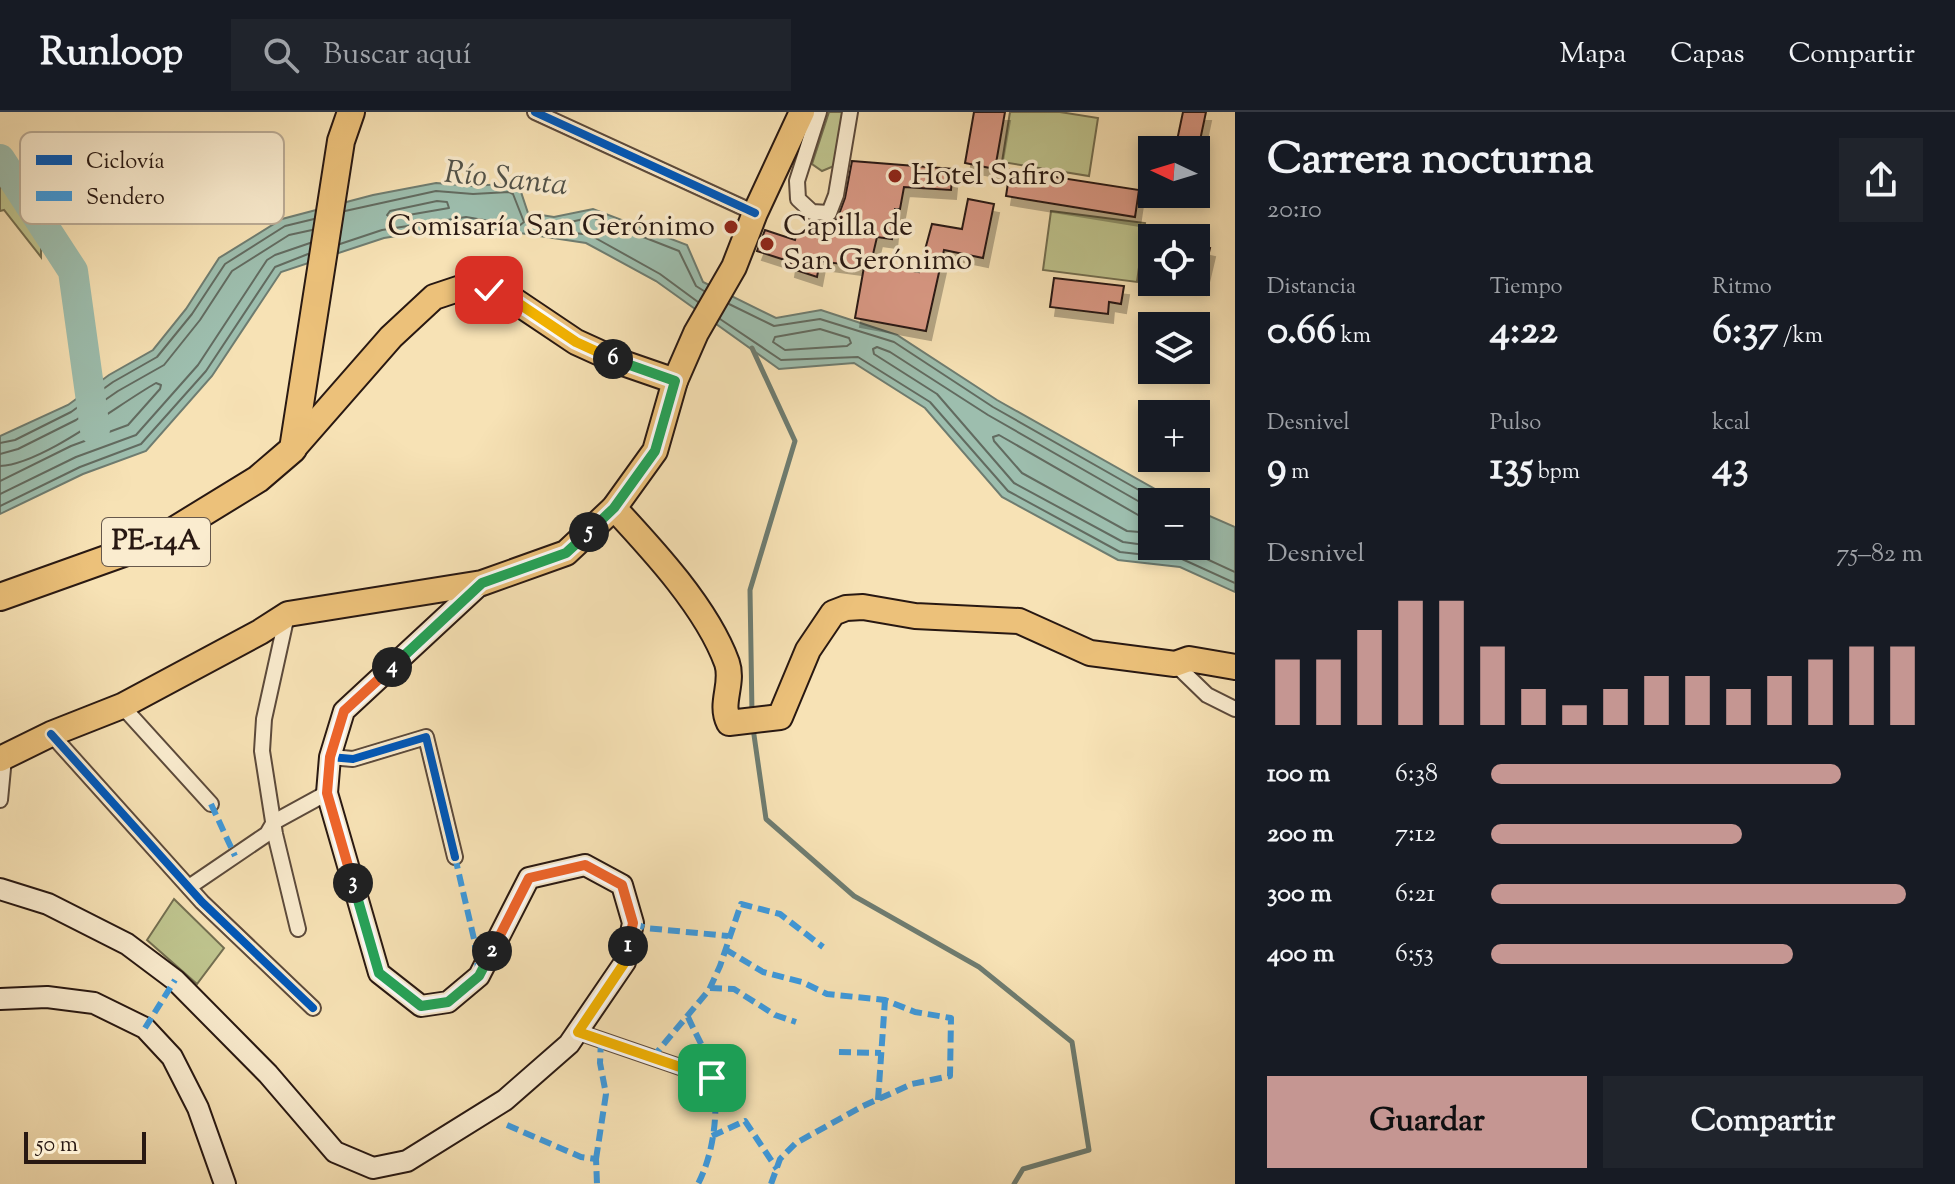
<!DOCTYPE html>
<html lang="es">
<head>
<meta charset="utf-8">
<style>
	:root { --surface:#171b24; --page:#20242c; --text:#f1f3f6; --muted:#9ea1a6; --line:#363941; --accent:#c59692 }
	body { margin:0; font-family:"Sorts Mill Goudy",serif; background:var(--page); color:var(--text); height:100vh; display:flex; flex-direction:column; font-size:30px; white-space:nowrap }
	* { box-sizing:border-box; margin:0 }
	p { font-size:26px; color:var(--muted) }
	.icon { flex:none; width:44px; height:44px; fill:none; stroke:currentColor; stroke-width:2; stroke-linecap:round; stroke-linejoin:round }
	.map { position:relative; flex:1; overflow:hidden }
	.side { display:flex; flex-direction:column; background:var(--surface); width:720px }
	.side>* { flex:none }
	.needle { width:52px; rotate:274deg }
	.buttons { position:absolute; left:1138px; top:24px; display:grid; gap:16px }
	.buttons a { display:grid; place-items:center; width:72px; height:72px; border-radius:0px; background:var(--surface); box-shadow:0 4px 12px #0003; font-size:40px }
	.scale { position:absolute; left:24px; bottom:20px; width:122px; box-sizing:border-box; padding-left:8px; border:4px solid #281812; border-top:0; font-size:22px; line-height:28px; white-space:nowrap; color:#281812; -webkit-text-stroke:6px #faeccf; paint-order:stroke }
	.pin { position:absolute; display:grid; place-items:center; width:68px; height:68px; color:#fff; margin:-34px; border-radius:16px; box-shadow:0 4px 12px #0006 }
	.km { position:absolute; width:40px; height:40px; margin:-20px; border-radius:50%; background:#222; color:#fff; font-size:22px; line-height:40px; text-align:center }
	.round { display:grid; place-items:center; flex:none; width:84px; height:84px; border-radius:0px; background:var(--page) }
	.headline { display:flex; align-items:center; justify-content:space-between; height:136px; padding:0 32px }
	h1 { font-size:44px; font-weight:700; line-height:60px }
	.stats { display:grid; grid-template-columns:repeat(3,1fr); gap:12px; height:136px; padding:8px 32px }
	.stats div { display:grid; align-content:center }
	.stats b { font-size:40px; font-weight:700 }
	.stats small { font-size:22px; font-weight:400 }
	.stats p { font-size:22px }
	.chart { height:224px; padding:16px 32px }
	.chart p { display:flex; justify-content:space-between }
	.chart svg { width:100%; height:144px; margin-top:8px; stroke:var(--accent); stroke-width:6 }
	.primary-button { display:flex; gap:16px; margin-top:auto; padding:16px 32px }
	.primary-button a { flex:1; height:92px; border-radius:0px; background:var(--accent); color:#111; font-size:32px; font-weight:700; line-height:92px; text-align:center }
	.primary-button a+a { background:var(--page); color:var(--text) }
	ul { padding:0 32px; list-style:none; font-size:26px }
	li { display:grid; grid-template-columns:128px 96px 1fr; align-items:center; height:60px }
	li i { height:20px; border-radius:10px; background:var(--accent) }
	header { display:flex; align-items:center; gap:48px; box-sizing:border-box; height:112px; padding:0 40px; background:var(--surface); border-bottom:2px solid var(--line) }
	header strong { font-size:38px }
	nav { display:flex; gap:44px; margin-inline-start:auto; font-size:28px }
	.search { width:560px; height:72px; background:var(--page); display:flex; align-items:center; gap:20px; box-sizing:border-box; padding:0 28px; border-radius:0px; color:var(--muted); font-size:30px }
	main { display:flex; flex:1; min-height:0 }
	.map>svg:first-child { display:block }
	.green { fill:#bec38d; stroke:#736e50; stroke-width:2 }
	.water { fill:#9dbeae; stroke:#6e7c70; stroke-width:2 }
	.lines { fill:none; stroke-linecap:round; stroke-linejoin:round }
	.shore { stroke:#626b60; stroke-width:2 }
	.stream { stroke:#6e7c70; stroke-width:5 }
	.river { stroke:#9dbeae; stroke-width:30 }
	.building { fill:#d99884; stroke:#281812; stroke-width:2; filter:url(#shadow) }
	.street-casing { stroke:#5c4a3b; stroke-width:18 }
	.secondary-casing { stroke:#281812; stroke-width:24 }
	.primary-casing { stroke:#281812; stroke-width:28 }
	.highway-casing { stroke:#281812; stroke-width:30 }
	.street { stroke:#faeccf; stroke-width:14 }
	.secondary { stroke:#faeccf; stroke-width:20 }
	.primary { stroke:#ecc17a; stroke-width:24 }
	.highway { stroke:#ecc17a; stroke-width:26 }
	.quiet { stroke:#3d9ade; stroke-width:6; stroke-dasharray:12 6; stroke-linecap:butt }
	.cycleway-casing { stroke:#faeccf; stroke-width:13 }
	.cycleway { stroke:#0057b8; stroke-width:8 }
	.split-1-casing { stroke:#fff; stroke-width:16 }
	.split-2-casing { stroke:#fff; stroke-width:16 }
	.split-3-casing { stroke:#fff; stroke-width:16 }
	.split-4-casing { stroke:#fff; stroke-width:16 }
	.split-5-casing { stroke:#fff; stroke-width:16 }
	.split-6-casing { stroke:#fff; stroke-width:16 }
	.split-7-casing { stroke:#fff; stroke-width:16 }
	.split-1 { stroke:#f5b400; stroke-width:10 }
	.split-2 { stroke:#f0652b; stroke-width:10 }
	.split-3 { stroke:#22a559; stroke-width:10 }
	.split-4 { stroke:#f0652b; stroke-width:10 }
	.split-5 { stroke:#22a559; stroke-width:10 }
	.split-6 { stroke:#22a559; stroke-width:10 }
	.split-7 { stroke:#f5b400; stroke-width:10 }
	.poi-dot { fill:#8f2418; stroke:#faeccf; stroke-width:3 }
	.labels { text-anchor:middle; dominant-baseline:central; stroke-width:7; stroke-linejoin:round; paint-order:stroke }
	.shield { fill:#faeccf; stroke:#67584b; stroke-width:2 }
	.shield-label { font-size:28px; font-weight:bold; fill:#281812 }
	.poi-label { font-size:30px; fill:#281812; stroke:#faeccf; text-anchor:start }
	.water-label { font-size:32px; font-style:italic; fill:#515249; stroke:#faeccf }
	.key { fill:#faeccf; stroke:#bbac96; stroke-width:2 }
	.key-label { font-size:22px; fill:#281812 }
</style>
</head>
<body>
<header>
<strong>Runloop</strong>
<div class="search"><svg class="icon" aria-label="search" viewBox="0 0 24 24"><circle cx="10" cy="10" r="6"/><path d="M15 15l6 6"/></svg>Buscar aquí</div>
<nav><a>Mapa</a><a>Capas</a><a>Compartir</a></nav>
</header>
<main>
<div class="map">
<svg width="1235" height="1072" viewBox="0 0 1235 1072">
	<defs>
		<filter id="shadow"><feDropShadow dx="5" dy="9" stdDeviation="0" flood-color="#0004"/></filter>
	</defs>
	<rect width="100%" height="100%" fill="#f7e2b5"/>
	<filter id="stains"><feTurbulence type="fractalNoise" baseFrequency=".0025" numOctaves="4"/><feColorMatrix values="0 0 0 0 .2 0 0 0 0 .09 0 0 0 0 .02 0 0 0 .5 -.17"/></filter>
	<radialGradient id="worn" r=".72"><stop offset=".6" stop-color="#630" stop-opacity="0"/><stop offset="1" stop-color="#630" stop-opacity=".3"/></radialGradient>
	<g class="green">
		<polygon points="829,0 844,0 834,54 822,59 812,52"/>
		<polygon points="1010,0 1060,0 1098,6 1089,64 1002,50"/>
		<polygon points="0,73 32,109 41,125 41,145 4,98 0,99"/>
		<polygon points="1051,99 1145,111 1137,170 1043,158"/>
		<polygon points="174,787 224,836 197,872 147,828"/>
	</g>
	<polygon class="water" points="436,71 473,74 518,71 528,101 554,105 593,97 687,133 703,170 776,206 821,198 897,223 997,288 1178,390 1152,390 1152,434 1196,434 1196,398 1235,415 1235,480 1180,455 1118,448 1002,385 925,296 854,251 779,257 656,169 586,131 467,113 384,126 281,160 212,264 146,339 83,362 0,402 0,324 68,293 109,263 153,238 186,197 219,146 282,107 373,83"/>
	<g class="lines">
		<g class="shore">
			<polygon points="437,89 447,90 449,96 391,106 387,103 390,99"/>
			<polyline points="340,132 382,118 466,105 519,114 524,110 513,82 509,80 473,82 436,79 345,99"/>
			<polyline points="698,190 660,162 590,123 560,119 558,113 592,105 679,139 696,174 704,179"/>
			<polyline points="729,192 774,214 820,207 894,230 993,295 1160,390"/>
			<polyline points="720,207 781,248 858,245 930,290 1008,379 1120,440 1182,447 1235,471"/>
			<polygon points="820,217 849,226 851,231 847,234 785,238 773,230 775,225"/>
			<polyline points="0,331 15,328 71,300 113,270 157,245 192,202 225,152 285,114 314,107"/>
			<polyline points="0,342 18,337 76,308 118,279 164,253 200,208 232,159 289,123 312,118"/>
			<path d="M0,354c43,-2 117,-61 156,-83l5,2 -1,4 -32,36 -57,21 -71,35"/>
			<polyline points="0,382 76,345 136,323 198,253 267,148 275,143 310,131"/>
			<polyline points="0,394 80,355 141,332 206,259 275,155 308,142"/>
			<polyline points="1152,397 988,303 890,240 877,235 873,237 874,242 937,282 1014,371 1123,430 1152,434"/>
			<polyline points="1152,411 999,323 993,325 994,329 1022,361 1127,419 1152,421"/>
			<polyline points="1157,434 1185,437 1235,460"/>
		</g>
		<g class="stream">
			<polyline points="752,236 795,329 750,478 752,602"/>
			<polyline points="753,616 766,707 854,784 979,855 1072,930 1089,1038 1023,1057 1014,1072"/>
		</g>
		<polyline class="river" points="0,47 73,159 95,318"/>
	</g>
	<g class="building">
		<polygon points="974,0 1005,0 995,57 965,51"/>
		<polygon points="1183,0 1206,0 1198,38 1175,38"/>
		<polygon points="852,49 953,57 951,78 904,75 900,97 895,97 892,127 877,125 871,151 919,160 932,112 962,117 968,87 994,92 983,146 944,138 926,219 855,206 864,155 820,149 817,165 790,156 791,150 757,139 765,118 795,128 797,121 830,125 833,110 838,105 845,86"/>
		<polygon points="1010,58 1139,78 1135,105 1006,84"/>
		<polygon points="1196,133 1210,136 1201,174 1196,173"/>
		<polygon points="1054,166 1124,174 1121,192 1109,190 1108,202 1050,195"/>
	</g>
	<g class="lines">
		<defs>
			<g id="street">
				<polyline points="535,0 755,101"/>
				<polyline points="819,0 797,69 798,87 812,100 829,101 836,83 850,0"/>
				<polyline points="287,503 264,607 262,639 275,722 298,817"/>
				<polyline points="1175,552 1207,583 1235,597"/>
				<polyline points="122,594 211,692"/>
				<polyline points="51,622 202,790 313,896"/>
				<polyline points="330,645 353,647 426,625 455,745"/>
				<polyline points="0,688 4,646"/>
				<polyline points="189,775 267,722 274,710 327,681"/>
				<polyline points="578,920 712,966"/>
			</g>
			<g id="secondary">
				<polyline points="0,777 48,792 127,832 175,868 268,962 335,1040 373,1056 407,1049 505,988 569,932 625,850 633,811 622,773 585,753 529,766 479,864 448,890 421,894 379,861 327,681 330,645 344,599 482,471"/>
				<polyline points="0,887 47,885 94,891 145,916 172,945 198,996 225,1072"/>
			</g>
			<g id="primary">
				<polyline points="293,337 391,225 434,185 461,176 489,178 515,189 576,230 620,250 675,269"/>
				<path d="M614,396c39,42 93,100 113,155 7,21 -8,40 2,60l51,-6 28,-67 25,-37 13,-5 17,-1 52,9 104,5 71,32 85,11 14,-5 46,8"/>
				<polyline points="0,647 51,622 122,594 260,520 288,502 482,471 566,441 614,396 655,339 675,269 696,221 734,155 755,101 802,0"/>
			</g>
			<polyline id="highway" points="0,485 157,429 258,367 293,337 341,29 351,0"/>
		</defs>
		<use href="#street" class="street-casing"/>
		<use href="#secondary" class="secondary-casing"/>
		<use href="#primary" class="primary-casing"/>
		<use href="#highway" class="highway-casing"/>
		<use href="#street" class="street"/>
		<use href="#secondary" class="secondary"/>
		<use href="#primary" class="primary"/>
		<use href="#highway" class="highway"/>
		<g class="quiet">
			<polyline points="211,692 235,744"/>
			<polyline points="455,745 474,827 479,864"/>
			<polyline points="633,811 646,816 728,824"/>
			<polyline points="725,837 763,860 802,870 827,882 885,888 915,900 951,906 950,964 912,972 863,994 796,1031 780,1047 771,1072"/>
			<polyline points="710,876 734,877 775,903 796,910"/>
			<path d="M688,905c7,16 18,34 23,51 9,36 4,83 -13,116"/>
			<polyline points="145,916 175,868"/>
			<polyline points="839,940 881,941"/>
			<polyline points="652,946 709,878 720,854 741,792 780,802 823,835"/>
			<polyline points="878,988 885,888"/>
			<polyline points="507,1013 581,1045 596,1047 597,1072"/>
			<polyline points="712,1024 745,1009 777,1057"/>
			<polyline points="596,1047 606,982 600,951 601,928"/>
		</g>
		<defs>
			<g id="cycleway">
				<polyline points="535,0 755,101"/>
				<polyline points="51,622 202,790 313,896"/>
				<polyline points="330,645 353,647 426,625 455,745"/>
				<polyline points="578,920 712,966"/>
			</g>
		</defs>
		<use href="#cycleway" class="cycleway-casing"/>
		<use href="#cycleway" class="cycleway"/>
	</g>
	<g class="lines">
		<defs>
			<polyline id="split-1" points="628,834 625,850 578,920 712,966"/>
			<polyline id="split-2" points="492,839 529,766 585,753 622,773 633,811 628,834"/>
			<polyline id="split-3" points="353,771 379,861 421,894 448,890 479,864 492,839"/>
			<polyline id="split-4" points="353,771 327,681 330,645 344,599 392,555"/>
			<polyline id="split-5" points="392,555 482,471 566,441 589,420"/>
			<polyline id="split-6" points="589,420 614,396 655,339 675,269 613,247"/>
			<polyline id="split-7" points="489,178 515,189 576,230 613,247"/>
		</defs>
		<use href="#split-1" class="split-1-casing"/>
		<use href="#split-2" class="split-2-casing"/>
		<use href="#split-3" class="split-3-casing"/>
		<use href="#split-4" class="split-4-casing"/>
		<use href="#split-5" class="split-5-casing"/>
		<use href="#split-6" class="split-6-casing"/>
		<use href="#split-7" class="split-7-casing"/>
		<use href="#split-1" class="split-1"/>
		<use href="#split-2" class="split-2"/>
		<use href="#split-3" class="split-3"/>
		<use href="#split-4" class="split-4"/>
		<use href="#split-5" class="split-5"/>
		<use href="#split-6" class="split-6"/>
		<use href="#split-7" class="split-7"/>
	</g>
	<g class="poi-dot">
		<circle cx="895" cy="64" r="8"/>
		<circle cx="731" cy="115" r="8"/>
		<circle cx="767" cy="132" r="8"/>
	</g>
	<g class="labels">
		<rect class="shield" x="102" y="406" width="108" height="48" rx="6"/>
		<g class="shield-label">
			<text x="156" y="430">PE-14A</text>
		</g>
		<g class="poi-label">
			<text x="911" y="64">Hotel Safiro</text>
			<text x="715" y="115" text-anchor="end">Comisaría San Gerónimo</text>
			<text x="783" y="115">Capilla de<tspan x="783" dy="34">San Gerónimo</tspan></text>
		</g>
		<g class="water-label">
			<text transform="translate(506 68) rotate(6)">Río Santa</text>
		</g>
	</g>
	<rect x="20" y="20" width="264" height="92" rx="12" class="key"/>
	<rect x="36" y="43" width="36" height="10" fill="#0057b8"/>
	<rect x="36" y="79" width="36" height="10" fill="#3d9ade"/>
	<g class="key-label">
		<text x="86" y="56">Ciclovía</text>
		<text x="86" y="92">Sendero</text>
	</g>
	<rect width="100%" height="100%" filter="url(#stains)"/>
	<rect width="100%" height="100%" fill="url(#worn)"/>
</svg>
<div class="buttons">
<a><svg class="needle" viewBox="-14 -14 28 28"><path d="M0-13l5 13h-10z" fill="#e53935"/><path d="M0 13l5-13h-10z" fill="#9ea1a6"/></svg></a>
<a><svg class="icon" aria-label="locate" viewBox="0 0 24 24"><circle cx="12" cy="12" r="6"/><path d="M12 2v4M12 18v4M2 12h4M18 12h4"/></svg></a>
<a><svg class="icon" aria-label="layers" viewBox="0 0 24 24"><path d="M12 4l9 5-9 5-9-5zM3 14l9 5 9-5"/></svg></a>
<a>+</a>
<a>−</a>
</div>
<div class="scale">50 m</div>
<div class="pin" style="left:712px;top:966px;background:#1e9e55"><svg class="icon" aria-label="arrive" viewBox="0 0 24 24"><path d="M6 21V4h12l-3 4 3 4H6"/></svg></div>
<div class="pin" style="left:489px;top:178px;background:#d93025"><svg class="icon" aria-label="check" viewBox="0 0 24 24"><path d="M5 12l5 5 9-10"/></svg></div>
<b class="km" style="left:628px;top:834px">1</b>
<b class="km" style="left:492px;top:839px">2</b>
<b class="km" style="left:353px;top:771px">3</b>
<b class="km" style="left:392px;top:555px">4</b>
<b class="km" style="left:589px;top:420px">5</b>
<b class="km" style="left:613px;top:247px">6</b>
</div>
<section class="side">
<div class="headline"><div><h1>Carrera nocturna</h1><p>20:10</p></div><a class="round"><svg class="icon" aria-label="share" viewBox="0 0 24 24"><path d="M12 15V3M7 8l5-5 5 5M5 13v7h14v-7"/></svg></a></div>
<div class="stats">
<div><p>Distancia</p><b>0.66<small> km</small></b></div>
<div><p>Tiempo</p><b>4:22</b></div>
<div><p>Ritmo</p><b>6:37<small> /km</small></b></div>
</div>
<div class="stats">
<div><p>Desnivel</p><b>9<small> m</small></b></div>
<div><p>Pulso</p><b>135<small> bpm</small></b></div>
<div><p>kcal</p><b>43</b></div>
</div>
<div class="chart"><p><span>Desnivel</span>75–82 m</p>
<svg viewBox="0 0 160 44" preserveAspectRatio="none"><path d="M5 44V24M15 44V24M25 44V15M35 44V6M45 44V6M55 44V20M65 44V33M75 44V38M85 44V33M95 44V29M105 44V29M115 44V33M125 44V29M135 44V24M145 44V20M155 44V20"/></svg>
</div>
<ul>
<li><b>100 m</b>6:38<i style="width:81%"></i></li>
<li><b>200 m</b>7:12<i style="width:58%"></i></li>
<li><b>300 m</b>6:21<i style="width:96%"></i></li>
<li><b>400 m</b>6:53<i style="width:70%"></i></li>
</ul>
<div class="primary-button"><a>Guardar</a><a>Compartir</a></div>
</section>
</main>
</body>
</html>
